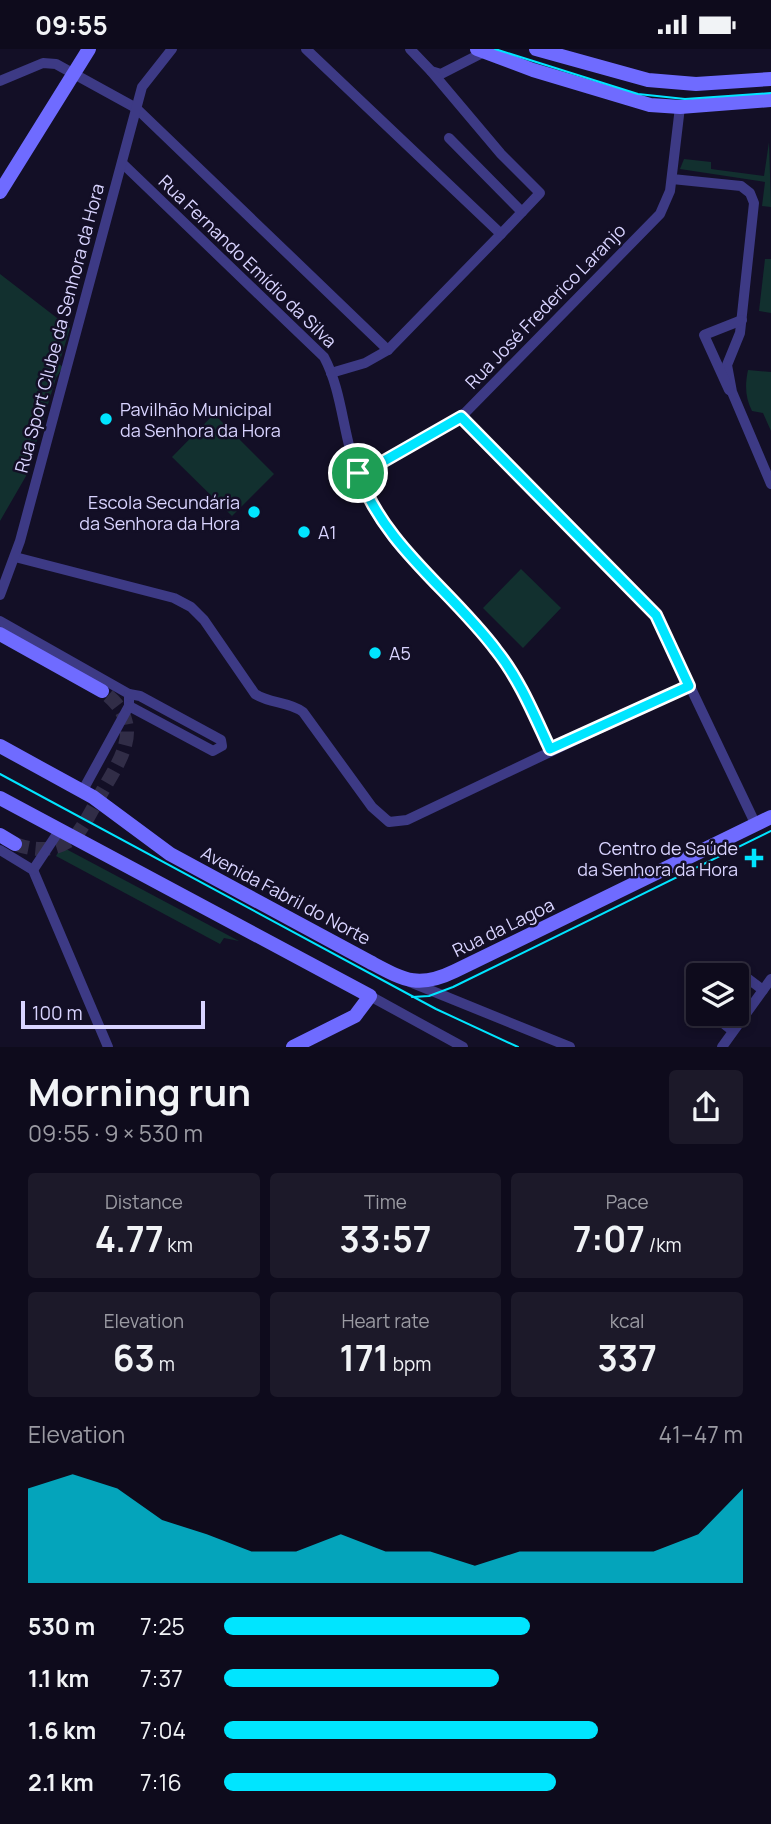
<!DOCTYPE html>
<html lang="en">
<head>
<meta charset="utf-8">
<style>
	:root { --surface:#0e0b1c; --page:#1c1929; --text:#f1f3f6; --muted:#9b9ba3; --line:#2e2b3b; --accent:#00e5ff }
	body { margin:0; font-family:Manrope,sans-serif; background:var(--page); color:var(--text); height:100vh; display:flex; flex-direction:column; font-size:26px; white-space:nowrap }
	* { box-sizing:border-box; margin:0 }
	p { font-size:23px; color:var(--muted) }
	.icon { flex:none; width:38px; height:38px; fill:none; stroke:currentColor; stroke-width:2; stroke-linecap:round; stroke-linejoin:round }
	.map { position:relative; height:998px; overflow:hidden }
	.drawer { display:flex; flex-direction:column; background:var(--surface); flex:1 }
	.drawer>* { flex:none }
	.tools { position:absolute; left:686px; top:914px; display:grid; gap:14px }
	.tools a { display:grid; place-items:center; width:63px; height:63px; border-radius:7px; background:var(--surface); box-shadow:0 4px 10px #0003,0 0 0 2px var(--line); font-size:35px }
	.scale { position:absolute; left:21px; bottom:18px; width:184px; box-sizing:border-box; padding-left:7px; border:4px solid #d9d4ff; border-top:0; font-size:19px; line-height:24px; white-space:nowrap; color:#d9d4ff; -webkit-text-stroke:5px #130f26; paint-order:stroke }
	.pin { position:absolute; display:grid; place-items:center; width:60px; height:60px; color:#fff; margin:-30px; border:4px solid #fff; border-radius:50%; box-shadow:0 2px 7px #0007 }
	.round { display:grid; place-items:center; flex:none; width:74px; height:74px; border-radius:7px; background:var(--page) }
	.headline { display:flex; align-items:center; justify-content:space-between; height:119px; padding:0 28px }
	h1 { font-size:38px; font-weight:700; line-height:52px }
	.stats { display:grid; grid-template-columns:repeat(3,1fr); gap:10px; height:119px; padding:7px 28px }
	.stats div { display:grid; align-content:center; border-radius:7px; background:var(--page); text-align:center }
	.stats b { font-size:35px; font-weight:700 }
	.stats small { font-size:19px; font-weight:400 }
	.stats p { font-size:19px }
	.chart { height:196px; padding:14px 28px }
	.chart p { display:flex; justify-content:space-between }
	.chart svg { width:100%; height:126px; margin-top:7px; fill:var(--accent); opacity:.7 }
	ul { padding:0 28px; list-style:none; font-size:23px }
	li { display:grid; grid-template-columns:112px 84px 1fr; align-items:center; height:52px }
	li i { height:18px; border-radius:9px; background:var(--accent) }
	.status { display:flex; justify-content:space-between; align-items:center; height:49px; padding:0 35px; background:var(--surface); direction:ltr }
	.status svg { height:19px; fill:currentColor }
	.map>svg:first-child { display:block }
	.green { fill:#12302f }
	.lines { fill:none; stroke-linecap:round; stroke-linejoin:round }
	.secondary-tunnel { stroke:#312d47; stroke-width:14; stroke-dasharray:14 7; stroke-linecap:butt }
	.street { stroke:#3d3a85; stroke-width:10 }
	.secondary { stroke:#6f6bff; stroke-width:14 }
	.tram { stroke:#00e5ff; stroke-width:2 }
	.route-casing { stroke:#fff; stroke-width:14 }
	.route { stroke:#00e5ff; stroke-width:9 }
	.poi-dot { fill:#00e5ff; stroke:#130f26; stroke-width:2.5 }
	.labels { text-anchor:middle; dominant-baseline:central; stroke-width:5; stroke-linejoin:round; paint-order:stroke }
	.street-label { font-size:18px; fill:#d9d4ff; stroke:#130f26 }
	.poi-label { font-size:18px; fill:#d9d4ff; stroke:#130f26; text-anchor:start }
</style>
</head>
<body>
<div class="status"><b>09:55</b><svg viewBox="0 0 49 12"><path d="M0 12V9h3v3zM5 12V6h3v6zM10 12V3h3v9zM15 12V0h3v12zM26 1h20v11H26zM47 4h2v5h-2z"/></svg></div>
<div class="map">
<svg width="771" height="998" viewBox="0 0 771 998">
	<rect width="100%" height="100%" fill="#130f26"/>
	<g class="green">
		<polygon points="769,93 771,158 762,157 765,133 680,120 684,110 711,113 711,120 764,127"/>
		<polygon points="765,210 771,210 771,264 759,262"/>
		<polygon points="0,225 70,279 59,315 63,318 56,329 26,427 0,472"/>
		<path d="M748,321l23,2v59l-8,-18 -11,-2c-7,-14 -7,-26 -4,-41z"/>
		<polygon points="214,365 274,425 232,467 172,408"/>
		<polygon points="521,520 561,559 523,599 483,559"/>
		<polygon points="60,800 66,800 239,892 224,889 220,895 56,807"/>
	</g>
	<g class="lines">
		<path class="secondary-tunnel" d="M15,795c23,8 41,7 60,-7 11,-14 19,-31 28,-47 21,-36 42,-68 -1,-99"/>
		<g class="street">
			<polyline points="306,0 501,185 388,301 365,314 331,324"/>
			<polyline points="410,0 431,22 441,25 484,3"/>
			<polyline points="431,22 501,105 540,144 501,185"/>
			<polyline points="0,32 43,14 56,15 136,59 388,301"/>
			<polyline points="449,89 522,163"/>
			<path d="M122,114l202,194c15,28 18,62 26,92 6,25 16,48 29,69 24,39 60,67 90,100 37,39 59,83 81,131"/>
			<polyline points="672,130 741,137 750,144 754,154 740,284 727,316 732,343 771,435"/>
			<polyline points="729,341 704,286 742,271"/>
			<polyline points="461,368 656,566 756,776"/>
			<polyline points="358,424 378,416 461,368 660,165 670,142 680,58"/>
			<path d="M15,508l159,41 17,9 13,13 51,74c15,10 33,7 48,18l69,95 17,15 18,-2 282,-134"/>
			<polyline points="0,546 20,492 142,38 172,0"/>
			<polyline points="0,572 129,645 129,657 83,741"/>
			<polyline points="129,645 140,647 221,691 222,697 213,702 129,657"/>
			<polyline points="0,801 33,821 108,998"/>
			<polyline points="33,821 59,782"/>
			<polyline points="410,933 570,998"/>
			<polyline points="737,943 747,929 763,941"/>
			<polyline points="370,947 463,998"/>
			<polyline points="722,964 718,970 733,982"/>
			<polyline points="722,998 771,930"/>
		</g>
		<g class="secondary">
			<polyline points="477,0 533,21 650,56 680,58 771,51"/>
			<polyline points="536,0 648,31 696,35 771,30"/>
			<polyline points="0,143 89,0"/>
			<polyline points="0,585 102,642"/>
			<path d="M0,697l93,51 77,57 200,108c34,18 48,27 85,9l316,-154"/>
			<polyline points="0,749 370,947 355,967 293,998"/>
			<polyline points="0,786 15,795"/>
		</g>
		<g class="tram">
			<polyline points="495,0 638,45 685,50 771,44"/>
			<polyline points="0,725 436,960 518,998"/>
			<polyline points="412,948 429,947 453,938 771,782"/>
		</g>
	</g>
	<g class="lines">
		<defs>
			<path id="route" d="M461,368l195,198 33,71 -139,63c-16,-34 -30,-69 -54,-99 -46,-61 -111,-103 -138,-177l19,-8z"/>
		</defs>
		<use href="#route" class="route-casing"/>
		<use href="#route" class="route"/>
	</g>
	<g class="poi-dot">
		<circle cx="106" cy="370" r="7"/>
		<circle cx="254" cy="463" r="7"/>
		<circle cx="304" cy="483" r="7"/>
		<circle cx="375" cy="604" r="7"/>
		<path d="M750.5 798.5h7v7h7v7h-7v7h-7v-7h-7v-7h7z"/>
	</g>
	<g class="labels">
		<g class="street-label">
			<text transform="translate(248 212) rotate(44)">Rua Fernando Emídio da Silva</text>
			<text transform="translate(545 257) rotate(-46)">Rua José Frederico Laranjo</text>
			<text transform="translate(59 279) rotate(-75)">Rua Sport Clube da Senhora da Hora</text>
			<text transform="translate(286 846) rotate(28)">Avenida Fabril do Norte</text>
			<text transform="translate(503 878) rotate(-26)">Rua da Lagoa</text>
		</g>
		<g class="poi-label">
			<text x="120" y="360">Pavilhão Municipal<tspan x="120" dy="21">da Senhora da Hora</tspan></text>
			<text x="240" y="453" text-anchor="end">Escola Secundária<tspan x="240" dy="21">da Senhora da Hora</tspan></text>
			<text x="318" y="483">A1</text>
			<text x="389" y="604">A5</text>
			<text x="738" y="799" text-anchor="end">Centro de Saúde<tspan x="738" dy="21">da Senhora da Hora</tspan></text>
		</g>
	</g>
</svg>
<div class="tools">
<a><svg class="icon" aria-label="layers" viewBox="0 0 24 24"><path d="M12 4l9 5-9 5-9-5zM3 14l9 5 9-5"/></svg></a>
</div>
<div class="scale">100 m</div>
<div class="pin" style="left:358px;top:424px;background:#1e9e55"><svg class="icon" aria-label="arrive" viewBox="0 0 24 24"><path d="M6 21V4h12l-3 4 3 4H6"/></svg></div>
</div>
<section class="drawer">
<div class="headline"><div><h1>Morning run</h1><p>09:55 · 9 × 530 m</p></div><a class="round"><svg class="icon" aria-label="share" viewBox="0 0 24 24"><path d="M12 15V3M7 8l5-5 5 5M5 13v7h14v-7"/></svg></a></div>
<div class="stats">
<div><p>Distance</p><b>4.77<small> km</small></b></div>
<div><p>Time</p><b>33:57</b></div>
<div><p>Pace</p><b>7:07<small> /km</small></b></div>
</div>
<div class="stats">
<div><p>Elevation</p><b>63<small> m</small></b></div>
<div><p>Heart rate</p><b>171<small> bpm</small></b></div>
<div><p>kcal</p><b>337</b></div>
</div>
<div class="chart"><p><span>Elevation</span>41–47 m</p>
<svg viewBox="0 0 160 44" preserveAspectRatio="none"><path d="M0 44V11L10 6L20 11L30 22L40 27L50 33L60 33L70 27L80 33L90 33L100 38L110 33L120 33L130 33L140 33L150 27L160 11V44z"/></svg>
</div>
<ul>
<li><b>530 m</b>7:25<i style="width:59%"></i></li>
<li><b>1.1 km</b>7:37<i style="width:53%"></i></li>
<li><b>1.6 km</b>7:04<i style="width:72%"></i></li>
<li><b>2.1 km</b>7:16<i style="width:64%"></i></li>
</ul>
</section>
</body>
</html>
